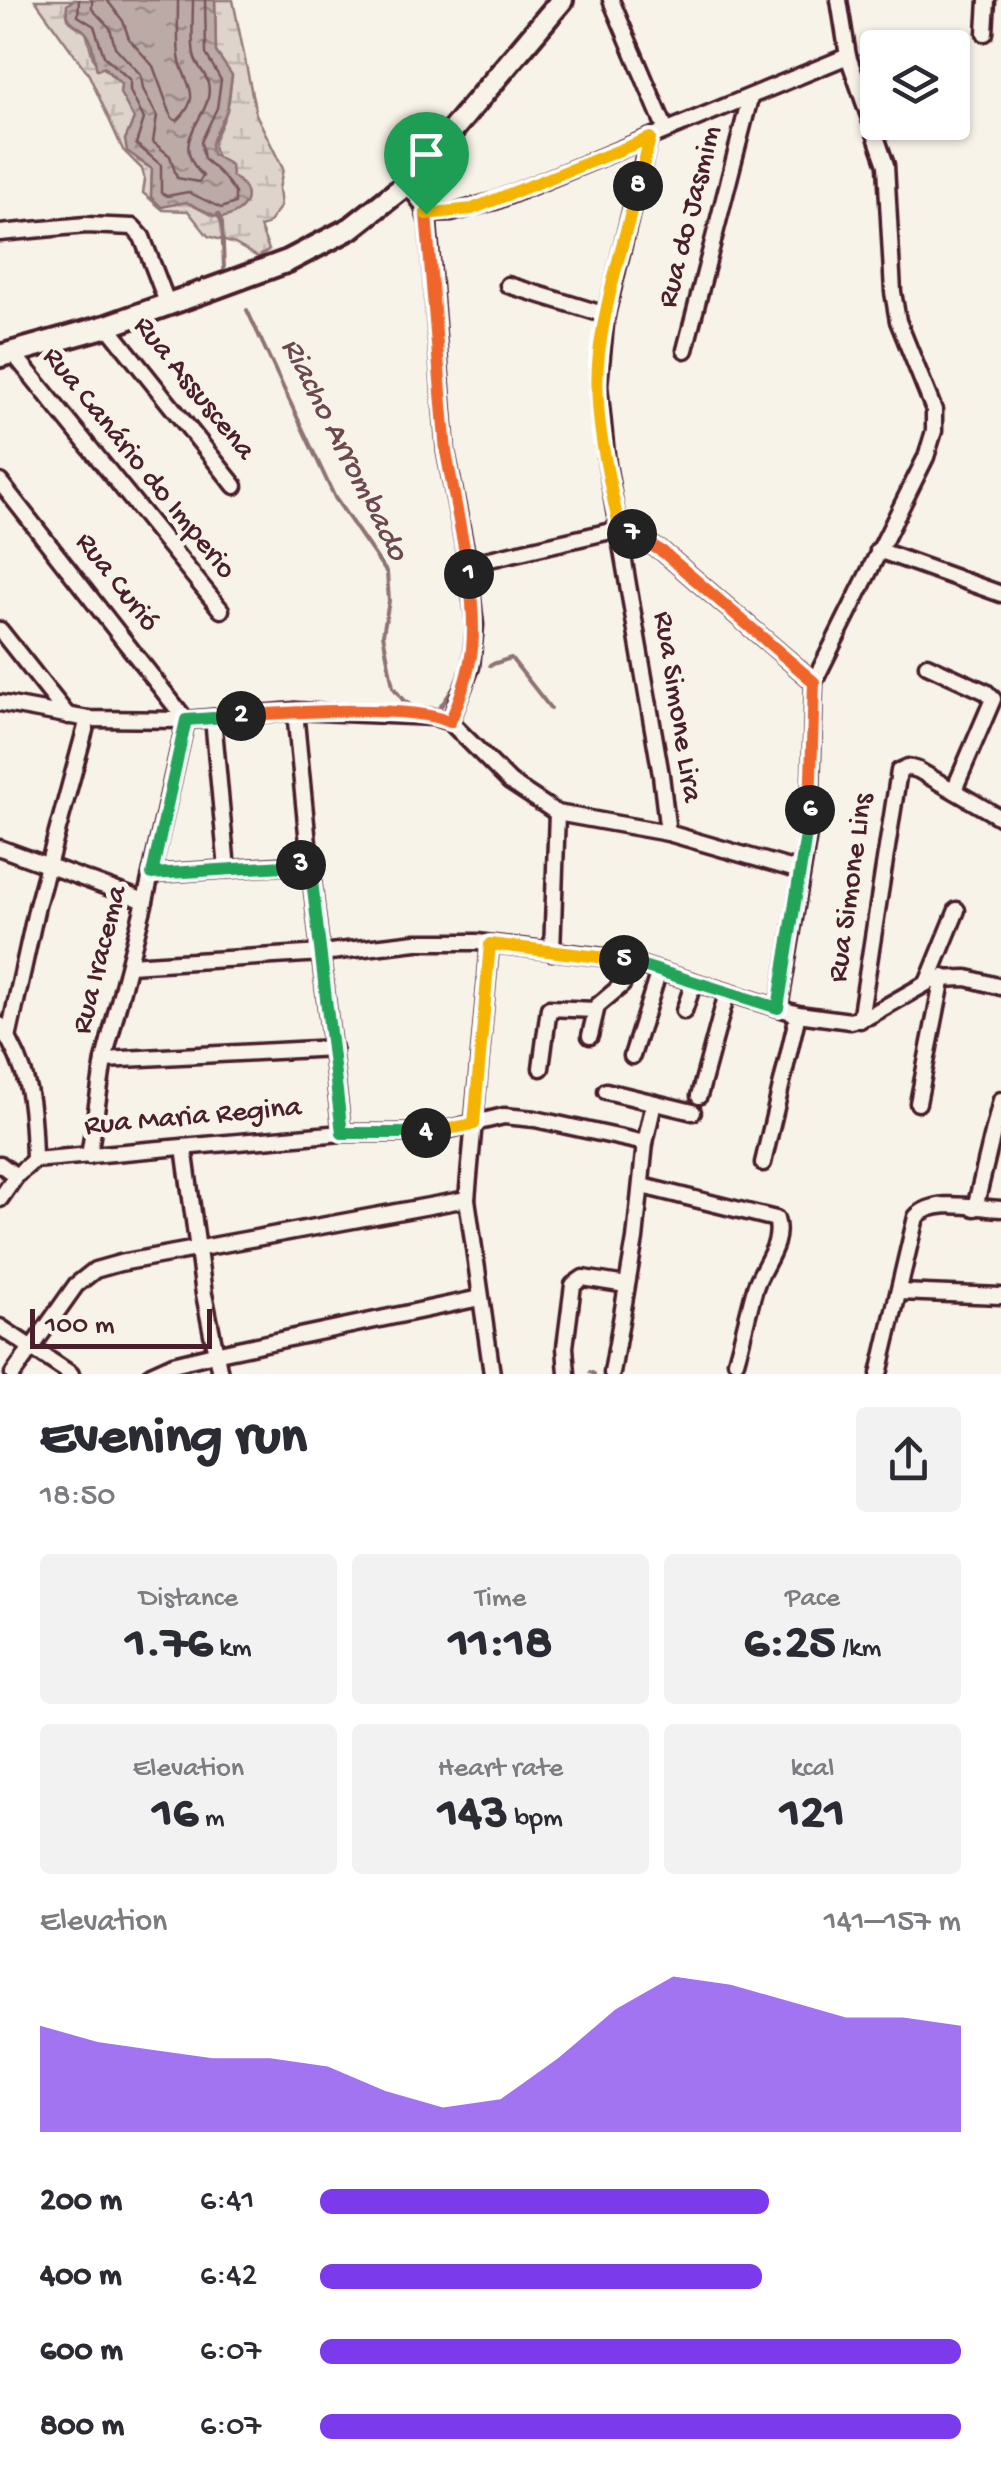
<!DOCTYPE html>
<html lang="en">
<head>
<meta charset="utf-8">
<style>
	:root { --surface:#fff; --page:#f2f2f3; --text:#2b2b33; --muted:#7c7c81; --accent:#7c3aed }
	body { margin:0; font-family:"Gochi Hand",sans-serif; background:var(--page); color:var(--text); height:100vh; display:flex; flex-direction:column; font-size:38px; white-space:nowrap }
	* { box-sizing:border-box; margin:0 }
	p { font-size:32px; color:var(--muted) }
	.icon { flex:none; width:55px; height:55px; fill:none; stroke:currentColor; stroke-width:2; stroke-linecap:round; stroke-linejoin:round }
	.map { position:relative; height:1374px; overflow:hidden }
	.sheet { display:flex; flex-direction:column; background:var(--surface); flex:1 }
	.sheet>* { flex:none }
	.tools { position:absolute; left:860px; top:30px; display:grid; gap:20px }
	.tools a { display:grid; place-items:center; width:110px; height:110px; border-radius:10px; background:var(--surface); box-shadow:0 2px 8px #0004; font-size:50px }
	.scale { position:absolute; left:30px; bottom:25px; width:182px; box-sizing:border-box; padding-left:10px; border:5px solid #4a1f2b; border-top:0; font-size:28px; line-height:35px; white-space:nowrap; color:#4a1f2b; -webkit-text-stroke:8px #f7f3e8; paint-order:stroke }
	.pin { position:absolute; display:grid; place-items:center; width:85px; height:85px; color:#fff; margin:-102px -42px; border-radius:50% 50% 50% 0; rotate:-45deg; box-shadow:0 0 10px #0007 }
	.pin .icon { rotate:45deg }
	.km { position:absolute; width:50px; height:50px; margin:-25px; border-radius:50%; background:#222; color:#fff; font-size:28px; line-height:50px; text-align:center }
	.round { display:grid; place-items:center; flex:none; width:105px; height:105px; border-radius:10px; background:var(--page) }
	.summary { display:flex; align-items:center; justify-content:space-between; height:170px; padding:0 40px }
	h1 { font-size:55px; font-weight:700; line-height:75px }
	.figures { display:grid; grid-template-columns:repeat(3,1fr); gap:15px; height:170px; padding:10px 40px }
	.figures div { display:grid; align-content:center; border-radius:10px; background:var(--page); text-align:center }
	.figures b { font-size:50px; font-weight:700 }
	.figures small { font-size:28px; font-weight:400 }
	.figures p { font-size:28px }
	.chart { height:280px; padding:20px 40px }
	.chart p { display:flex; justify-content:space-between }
	.chart svg { width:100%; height:180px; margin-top:10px; fill:var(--accent); opacity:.7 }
	ul { padding:0 40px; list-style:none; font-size:32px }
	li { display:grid; grid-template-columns:160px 120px 1fr; align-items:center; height:75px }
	li i { height:25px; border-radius:12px; background:var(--accent) }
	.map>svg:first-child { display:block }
	.wetland { fill:url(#wetland-marsh); stroke:#947a7c; stroke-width:2.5 }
	.water { fill:url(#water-ripples); stroke:#8e7275; stroke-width:2.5 }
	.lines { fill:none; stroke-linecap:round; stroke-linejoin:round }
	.shore { stroke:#78575d; stroke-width:2.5 }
	.stream { stroke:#8e7275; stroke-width:4 }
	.street-casing { stroke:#4a1f2b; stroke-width:21 }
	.secondary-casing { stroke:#4a1f2b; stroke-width:28 }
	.street { stroke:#f7f3e8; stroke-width:14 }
	.secondary { stroke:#f7f3e8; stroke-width:20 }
	.split-1-casing { stroke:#fff; stroke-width:20 }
	.split-2-casing { stroke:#fff; stroke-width:20 }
	.split-3-casing { stroke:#fff; stroke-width:20 }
	.split-4-casing { stroke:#fff; stroke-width:20 }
	.split-5-casing { stroke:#fff; stroke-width:20 }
	.split-6-casing { stroke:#fff; stroke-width:20 }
	.split-7-casing { stroke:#fff; stroke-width:20 }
	.split-8-casing { stroke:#fff; stroke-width:20 }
	.split-9-casing { stroke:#fff; stroke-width:20 }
	.split-1 { stroke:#f0652b; stroke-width:12 }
	.split-2 { stroke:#f0652b; stroke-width:12 }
	.split-3 { stroke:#22a559; stroke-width:12 }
	.split-4 { stroke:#22a559; stroke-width:12 }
	.split-5 { stroke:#f5b400; stroke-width:12 }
	.split-6 { stroke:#22a559; stroke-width:12 }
	.split-7 { stroke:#f0652b; stroke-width:12 }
	.split-8 { stroke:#f5b400; stroke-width:12 }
	.split-9 { stroke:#f5b400; stroke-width:12 }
	.labels { text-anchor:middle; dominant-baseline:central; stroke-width:10; stroke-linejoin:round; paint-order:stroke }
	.street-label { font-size:30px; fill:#4a1f2b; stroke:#f7f3e8 }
	.water-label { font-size:32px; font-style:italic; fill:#6c4950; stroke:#f7f3e8 }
</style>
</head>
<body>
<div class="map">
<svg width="1001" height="1374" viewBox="0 0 1001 1374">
	<defs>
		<pattern id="wetland-marsh" width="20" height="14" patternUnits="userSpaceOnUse" patternTransform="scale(2.5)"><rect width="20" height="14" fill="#ded4cc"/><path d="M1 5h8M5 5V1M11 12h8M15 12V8" fill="none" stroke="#c0b6af"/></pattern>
		<pattern id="water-ripples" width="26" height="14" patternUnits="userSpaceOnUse" patternTransform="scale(2.5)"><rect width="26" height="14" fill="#bcaaa7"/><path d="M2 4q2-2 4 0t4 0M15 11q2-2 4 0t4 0" fill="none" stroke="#9b8a88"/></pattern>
	</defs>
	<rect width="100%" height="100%" fill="#f7f3e8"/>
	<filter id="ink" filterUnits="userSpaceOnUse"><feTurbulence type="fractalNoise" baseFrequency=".01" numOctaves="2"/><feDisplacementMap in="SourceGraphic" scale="20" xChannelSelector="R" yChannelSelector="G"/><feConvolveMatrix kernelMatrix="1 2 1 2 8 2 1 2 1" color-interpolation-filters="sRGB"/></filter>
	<g filter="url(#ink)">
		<path class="wetland" d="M35,0h38l-6,6c-2,17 7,18 19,26l7,26 28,26 13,35 -9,21 13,20 14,9 -1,28 10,10 25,-5 27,14 19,-40c-30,-34 -17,-29 -5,-66 3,-11 3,-23 5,-34l-16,-24 -1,-52h18l23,114 27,55 -4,20 2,17 -14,19 -7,2 9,23 -11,7 -23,-13 -27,-8 -20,-25 -25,-1 -20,-17 2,-13 -3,-11 -19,-19 -34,-75z"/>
		<path class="water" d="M73,0h142l1,52 16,23 -5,35 -16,34 1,10 19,11 1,11c26,16 15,38 -12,42l-34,-16 -25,5 -10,-10 1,-28 -25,-18 -2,-11 9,-21 -14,-26 1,-9 -17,-17 -7,3c-3,-10 -3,-24 -8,-33 -8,-15 -24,-10 -22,-32z"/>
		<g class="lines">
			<g class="shore">
				<path d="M79,0l-1,16 16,10 10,30 26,24v11l14,28 -8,25 25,21v28l6,3 21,-4 33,16 14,-5v-10c-8,-14 -18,-23 -31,-34l-3,-17 16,-34 4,-28 -15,-26 -1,-54"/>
				<path d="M92,0v9l18,19 5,19 26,28 2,14 14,27 -4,26 17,14 7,22 22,4 4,-6c-39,-39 13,-58 5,-93 -2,-10 -12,-17 -14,-28 -3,-18 -1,-37 -1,-55"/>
				<path d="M107,0l16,21 6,18 24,27 19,52 5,3c29,-28 5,-38 2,-65 -2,-18 -1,-38 -1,-56"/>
			</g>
			<g class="stream">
				<polyline points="218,214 222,223 224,268"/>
				<polyline points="247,310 335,498 387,573 389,601 383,634 393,687 403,700 417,710 439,709 459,680"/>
				<polyline points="490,665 511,658 551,709"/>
				<polyline points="590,1372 594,1374"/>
			</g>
			<defs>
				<g id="street">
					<polyline points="611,0 666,130"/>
					<polyline points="985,33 987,0"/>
					<polyline points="649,138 606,315 599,385 607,464 661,775 668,833"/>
					<polyline points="407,184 422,204 428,223 446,452 468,564 475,625 471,667 450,722"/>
					<polyline points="426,214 452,213 495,201 848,56"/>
					<polyline points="0,233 86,225 133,227 142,237 168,305"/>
					<polyline points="508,285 606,315"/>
					<polyline points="107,326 235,486"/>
					<polyline points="685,350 750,98"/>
					<polyline points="13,353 221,610"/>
					<polyline points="0,482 186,720 145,901 104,1060 89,1156"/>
					<polyline points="878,550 1001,594"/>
					<polyline points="468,564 611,531 634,535 663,552 814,682"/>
					<polyline points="0,630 68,716"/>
					<polyline points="927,665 986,692 993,699 954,790"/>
					<polyline points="0,703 88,719 186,720 295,711 434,717 450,722 510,782 557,813 668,833 800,871"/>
					<polyline points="295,711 310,864 342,1133"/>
					<polyline points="213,718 227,869"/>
					<polyline points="0,848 145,901"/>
					<polyline points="152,874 310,864"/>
					<polyline points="490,944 467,1199 492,1374"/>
					<polyline points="552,952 557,813"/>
					<polyline points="129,965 322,953 416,942 477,942 620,959 798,1014 850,1021 869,1016 934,979 967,978 1001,987"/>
					<polyline points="928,981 957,910"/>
					<polyline points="779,1008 810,823 814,682 926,457 934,431 934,410 898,321 893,292 886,165 848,56 839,0"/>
					<polyline points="684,1011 694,982"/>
					<polyline points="860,1020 899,771 908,767 918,770 1001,818"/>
					<path d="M0,1025c31,47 33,81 34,135"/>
					<polyline points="590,1036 597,1006 622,985 628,961"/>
					<polyline points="8,1038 37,906 88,719"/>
					<polyline points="632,1056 659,971"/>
					<polyline points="104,1060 334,1048"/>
					<polyline points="541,1068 549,1008 595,1010"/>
					<polyline points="606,1091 693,1112"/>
					<polyline points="699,1096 727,993"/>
					<polyline points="918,1103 943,977"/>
					<polyline points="184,1147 204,1294 220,1374"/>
					<polyline points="763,1163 798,1014"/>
					<polyline points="0,1164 16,1176"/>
					<path d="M642,1186l134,33c8,26 -14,46 -21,69 -7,24 -12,49 -19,73"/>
					<polyline points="0,1199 16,1176 34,1160 342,1133 433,1133 504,1116 535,1119 645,1143"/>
					<polyline points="975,1208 1001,1100"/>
					<polyline points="899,1292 1001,1296"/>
					<polyline points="0,1327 71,1374"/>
					<polyline points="612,1373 635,1239 645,1143 654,1103"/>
					<polyline points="13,1374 76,1285 95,1270 120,1263 467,1199"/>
					<polyline points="151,1374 173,1364 214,1354 480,1298"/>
					<polyline points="567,1374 565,1347 573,1285 583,1278 626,1285"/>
					<path d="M879,1374l37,-157c18,-20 60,-9 85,-8"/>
				</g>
				<polyline id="secondary" points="0,356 107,326 214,288 288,261 351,228 407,184 562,0"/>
			</defs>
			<use href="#street" class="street-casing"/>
			<use href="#secondary" class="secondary-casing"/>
			<use href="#street" class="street"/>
			<use href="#secondary" class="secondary"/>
		</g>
	</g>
	<g class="lines" filter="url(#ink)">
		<defs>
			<polyline id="split-1" points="426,214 446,452 469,574"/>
			<path id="split-2" d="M241,716c46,-4 172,-12 209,6 25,-58 27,-85 19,-148"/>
			<polyline id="split-3" points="241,716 186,720 152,874 301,865"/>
			<polyline id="split-4" points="301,865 310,864 342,1133 426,1133"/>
			<polyline id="split-5" points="426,1133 474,1124 490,944 624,960"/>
			<polyline id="split-6" points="624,960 778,1008 810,810"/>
			<polyline id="split-7" points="632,534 663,552 814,682 810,810"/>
			<path id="split-8" d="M632,534l-12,-3c-12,-57 -28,-119 -21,-178 7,-56 25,-112 39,-167"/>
			<polyline id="split-9" points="426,214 472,209 650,138 638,186"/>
		</defs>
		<use href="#split-1" class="split-1-casing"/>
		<use href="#split-2" class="split-2-casing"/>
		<use href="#split-3" class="split-3-casing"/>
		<use href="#split-4" class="split-4-casing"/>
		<use href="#split-5" class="split-5-casing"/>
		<use href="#split-6" class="split-6-casing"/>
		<use href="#split-7" class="split-7-casing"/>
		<use href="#split-8" class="split-8-casing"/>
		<use href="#split-9" class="split-9-casing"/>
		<use href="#split-1" class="split-1"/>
		<use href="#split-2" class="split-2"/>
		<use href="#split-3" class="split-3"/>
		<use href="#split-4" class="split-4"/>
		<use href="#split-5" class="split-5"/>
		<use href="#split-6" class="split-6"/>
		<use href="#split-7" class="split-7"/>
		<use href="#split-8" class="split-8"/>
		<use href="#split-9" class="split-9"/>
	</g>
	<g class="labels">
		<g class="street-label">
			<text transform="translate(691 217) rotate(-76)">Rua do Jasmim</text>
			<text transform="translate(193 389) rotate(51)">Rua Assuscena</text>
			<text transform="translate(138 464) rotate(51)">Rua Canário do Imperio</text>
			<text transform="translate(116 583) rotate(52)">Rua Curió</text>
			<text transform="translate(676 707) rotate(81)">Rua Simone Lira</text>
			<text transform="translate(852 888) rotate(-82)">Rua Simone Lins</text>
			<text transform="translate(101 960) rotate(-76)">Rua Iracema</text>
			<text transform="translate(193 1118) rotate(-5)">Rua Maria Regina</text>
		</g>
		<g class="water-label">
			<text transform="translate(343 450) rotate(63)">Riacho Arrombado</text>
		</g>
	</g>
</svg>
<div class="tools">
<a><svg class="icon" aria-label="layers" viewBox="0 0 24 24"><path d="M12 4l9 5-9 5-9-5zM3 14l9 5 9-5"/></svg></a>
</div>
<div class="scale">100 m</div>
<div class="pin" style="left:426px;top:214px;background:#1e9e55"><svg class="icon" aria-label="arrive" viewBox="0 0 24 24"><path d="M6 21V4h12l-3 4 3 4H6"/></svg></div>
<b class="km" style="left:469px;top:574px">1</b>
<b class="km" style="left:241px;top:716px">2</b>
<b class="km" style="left:301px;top:865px">3</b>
<b class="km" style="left:426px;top:1133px">4</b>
<b class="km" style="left:624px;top:960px">5</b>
<b class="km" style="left:810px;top:810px">6</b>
<b class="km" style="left:632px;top:534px">7</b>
<b class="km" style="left:638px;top:186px">8</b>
</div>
<section class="sheet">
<div class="summary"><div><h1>Evening run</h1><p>18:50</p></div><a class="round"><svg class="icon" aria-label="share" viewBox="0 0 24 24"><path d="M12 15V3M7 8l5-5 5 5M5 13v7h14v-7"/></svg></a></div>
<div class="figures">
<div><p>Distance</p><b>1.76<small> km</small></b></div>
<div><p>Time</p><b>11:18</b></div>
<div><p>Pace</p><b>6:25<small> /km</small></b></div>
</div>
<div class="figures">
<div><p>Elevation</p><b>16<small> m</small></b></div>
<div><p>Heart rate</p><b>143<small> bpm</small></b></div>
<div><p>kcal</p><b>121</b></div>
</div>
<div class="chart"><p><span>Elevation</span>141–157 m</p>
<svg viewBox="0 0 160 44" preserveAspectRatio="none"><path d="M0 44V18L10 22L20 24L30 26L40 26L50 28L60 34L70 38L80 36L90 26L100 14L110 6L120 8L130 12L140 16L150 16L160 18V44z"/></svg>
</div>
<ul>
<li><b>200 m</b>6:41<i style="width:70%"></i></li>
<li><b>400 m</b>6:42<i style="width:69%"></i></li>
<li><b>600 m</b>6:07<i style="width:100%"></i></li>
<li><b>800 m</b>6:07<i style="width:100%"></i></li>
</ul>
</section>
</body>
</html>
